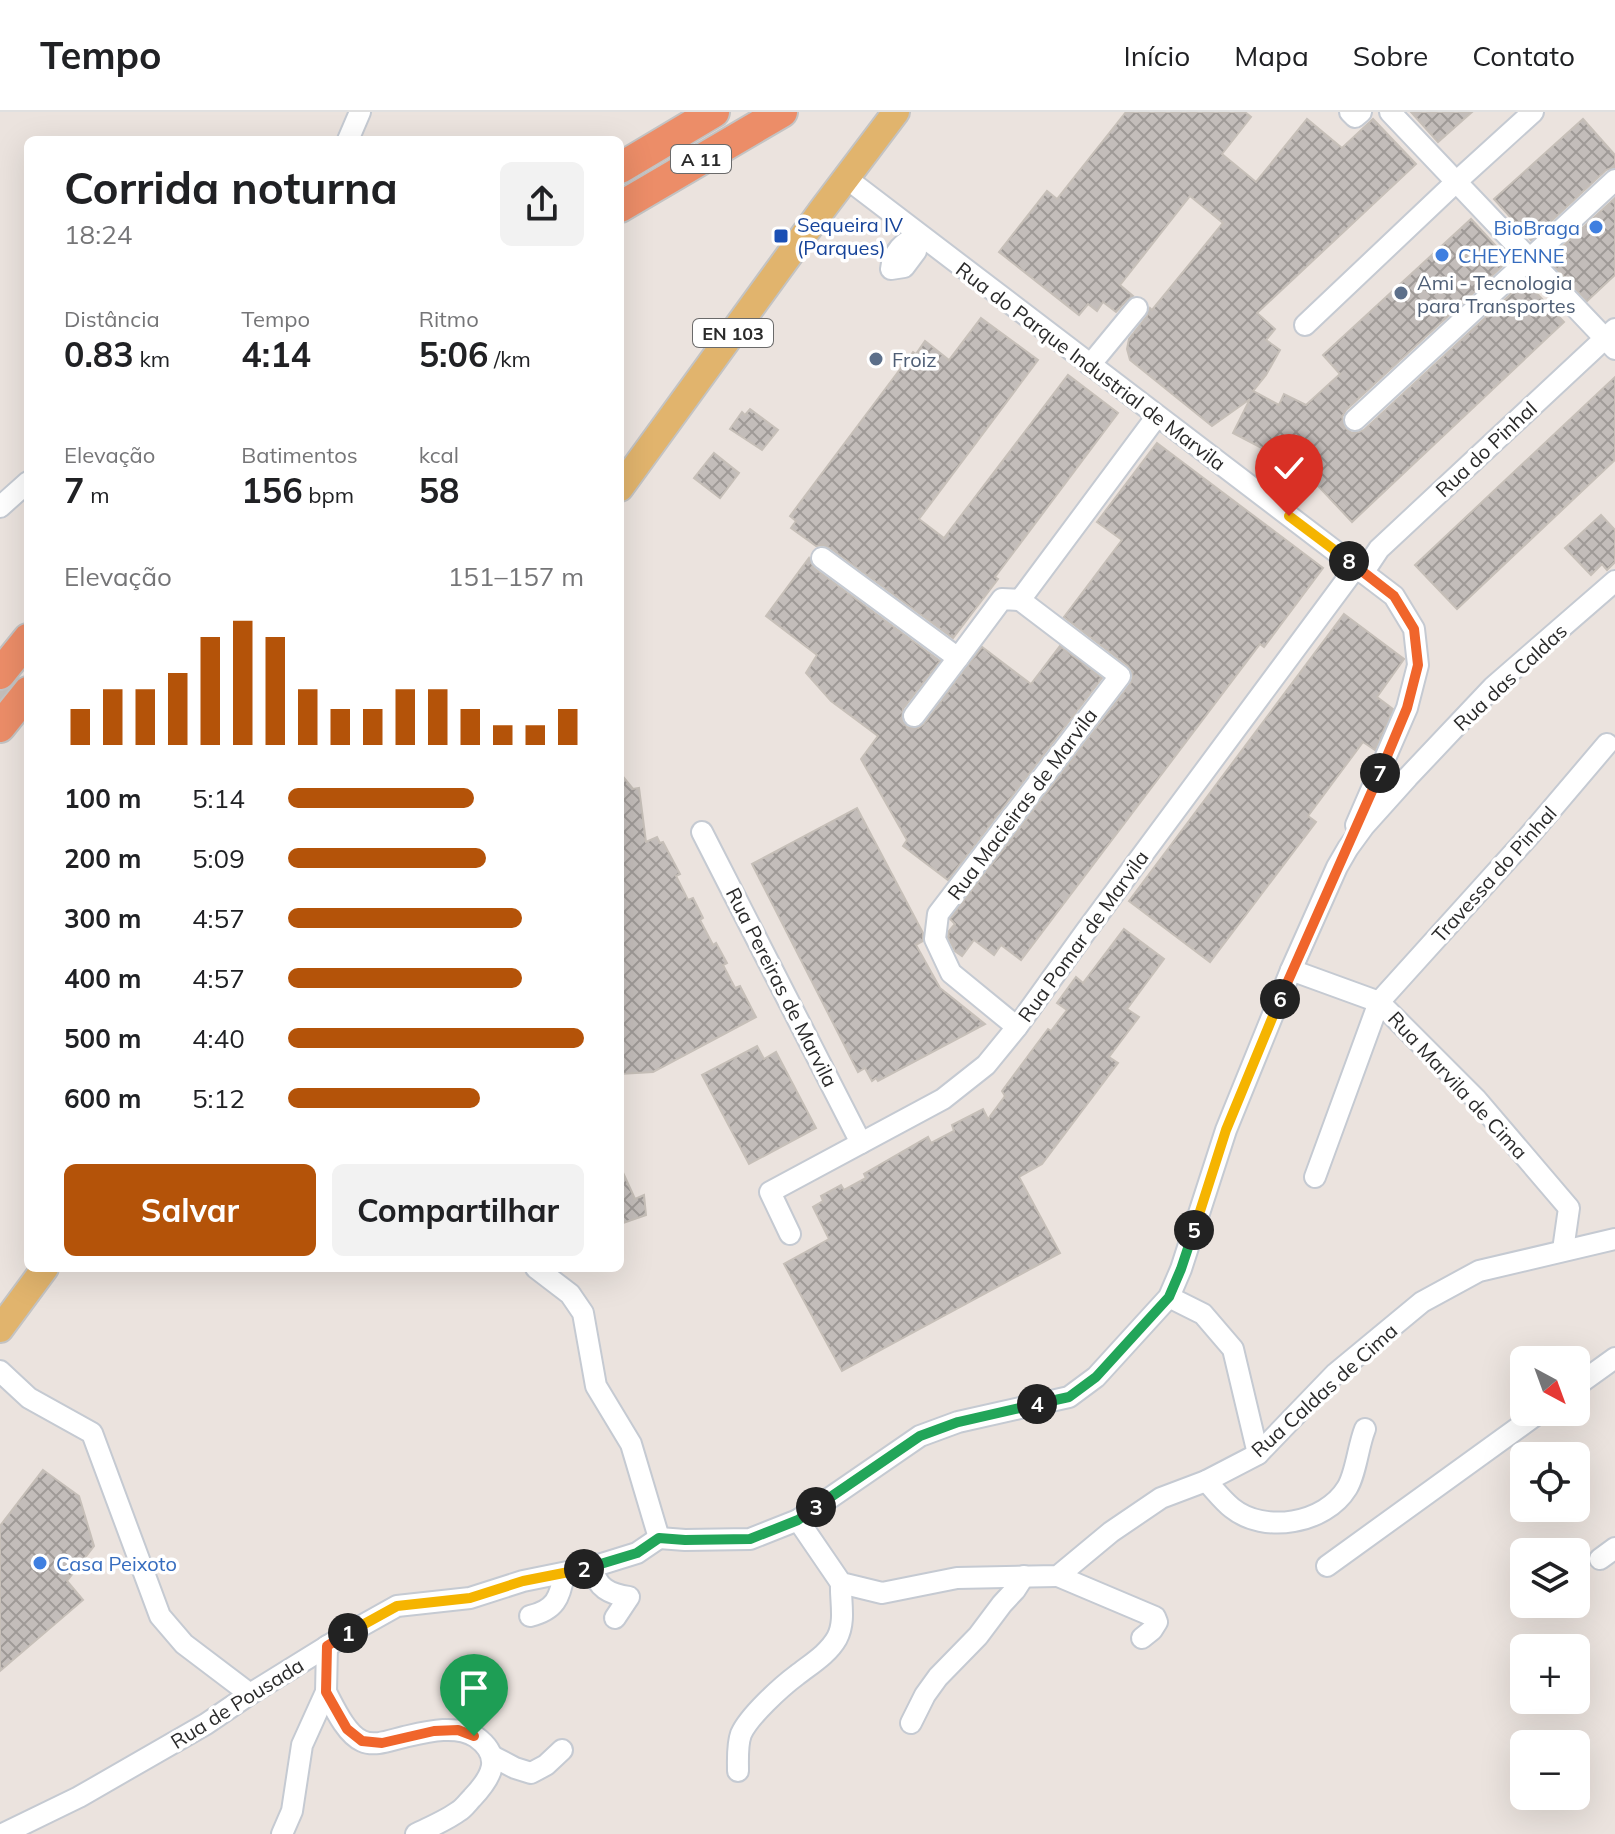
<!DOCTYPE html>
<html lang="pt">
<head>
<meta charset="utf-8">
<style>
	:root { --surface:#fff; --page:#f2f2f2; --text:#202124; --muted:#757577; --line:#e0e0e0; --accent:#b45309 }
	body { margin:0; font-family:Mulish,sans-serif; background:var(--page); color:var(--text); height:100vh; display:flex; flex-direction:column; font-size:30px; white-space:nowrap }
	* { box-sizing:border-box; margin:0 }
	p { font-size:26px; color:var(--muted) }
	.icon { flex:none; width:44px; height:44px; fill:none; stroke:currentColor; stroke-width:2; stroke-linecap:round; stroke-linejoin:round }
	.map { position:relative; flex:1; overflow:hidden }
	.panel { position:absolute; left:24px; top:24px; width:600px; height:1136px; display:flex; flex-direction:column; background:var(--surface); border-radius:12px; box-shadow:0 8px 32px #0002 }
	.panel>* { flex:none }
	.needle { width:52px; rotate:139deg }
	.buttons { position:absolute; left:1510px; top:1234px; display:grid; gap:16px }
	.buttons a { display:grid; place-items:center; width:80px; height:80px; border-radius:12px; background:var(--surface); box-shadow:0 8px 32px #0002; font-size:40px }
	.pin { position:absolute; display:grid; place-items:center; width:68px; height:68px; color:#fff; margin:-82px -34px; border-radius:50% 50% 50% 0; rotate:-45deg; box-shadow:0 0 8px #0007 }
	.pin .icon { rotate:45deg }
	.km { position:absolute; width:40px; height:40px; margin:-20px; border-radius:50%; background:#222; color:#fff; font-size:22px; line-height:40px; text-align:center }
	.round { display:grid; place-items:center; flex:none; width:84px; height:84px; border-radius:12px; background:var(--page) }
	.summary { display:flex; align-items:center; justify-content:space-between; height:136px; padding:0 40px }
	h1 { font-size:44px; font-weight:700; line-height:60px }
	.figures { display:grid; grid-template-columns:repeat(3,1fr); gap:12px; height:136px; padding:8px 40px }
	.figures div { display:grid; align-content:center }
	.figures b { font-size:34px; font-weight:700 }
	.figures small { font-size:22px; font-weight:400 }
	.figures p { font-size:22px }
	.chart { height:224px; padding:16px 40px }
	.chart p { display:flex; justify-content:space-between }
	.chart svg { width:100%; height:144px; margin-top:8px; stroke:var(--accent); stroke-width:6 }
	.action { display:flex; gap:16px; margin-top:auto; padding:16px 40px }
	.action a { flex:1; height:92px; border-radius:12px; background:var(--accent); color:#fff; font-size:32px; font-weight:700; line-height:92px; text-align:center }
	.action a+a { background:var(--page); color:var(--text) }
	ul { padding:0 40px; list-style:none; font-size:26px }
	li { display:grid; grid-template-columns:128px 96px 1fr; align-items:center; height:60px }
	li i { height:20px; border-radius:10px; background:var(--accent) }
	header { display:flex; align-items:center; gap:48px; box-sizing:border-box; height:112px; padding:0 40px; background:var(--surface); border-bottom:2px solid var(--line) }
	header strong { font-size:38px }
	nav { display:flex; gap:44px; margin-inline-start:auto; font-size:28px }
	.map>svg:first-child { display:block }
	.building { fill:url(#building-cross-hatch); stroke:#c6bfb8; stroke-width:2 }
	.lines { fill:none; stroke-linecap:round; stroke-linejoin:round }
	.minor-tunnel { stroke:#c4beba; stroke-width:20; stroke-dasharray:20 10; stroke-linecap:butt }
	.minor-casing { stroke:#c5cad2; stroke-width:24 }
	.major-casing { stroke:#c3c3c3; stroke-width:30 }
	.highway-casing { stroke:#c3c3c3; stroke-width:34 }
	.minor { stroke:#fff; stroke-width:20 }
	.major { stroke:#e1b46d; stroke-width:26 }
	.highway { stroke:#ec8d68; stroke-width:30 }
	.split-1-casing { stroke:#fff; stroke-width:16 }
	.split-2-casing { stroke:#fff; stroke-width:16 }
	.split-3-casing { stroke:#fff; stroke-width:16 }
	.split-4-casing { stroke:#fff; stroke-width:16 }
	.split-5-casing { stroke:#fff; stroke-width:16 }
	.split-6-casing { stroke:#fff; stroke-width:16 }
	.split-7-casing { stroke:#fff; stroke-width:16 }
	.split-8-casing { stroke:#fff; stroke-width:16 }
	.split-9-casing { stroke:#fff; stroke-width:16 }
	.split-1 { stroke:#f0652b; stroke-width:10 }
	.split-2 { stroke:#f5b400; stroke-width:10 }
	.split-3 { stroke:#22a559; stroke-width:10 }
	.split-4 { stroke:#22a559; stroke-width:10 }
	.split-5 { stroke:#22a559; stroke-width:10 }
	.split-6 { stroke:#f5b400; stroke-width:10 }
	.split-7 { stroke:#f0652b; stroke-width:10 }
	.split-8 { stroke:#f0652b; stroke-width:10 }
	.split-9 { stroke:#f5b400; stroke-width:10 }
	.shop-dot { fill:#3f7fe0; stroke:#fff; stroke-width:3 }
	.transit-dot { fill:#1a4fb4; stroke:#fff; stroke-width:3 }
	.service-dot { fill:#5c6f8a; stroke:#fff; stroke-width:3 }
	.labels { text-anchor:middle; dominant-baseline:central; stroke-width:7; stroke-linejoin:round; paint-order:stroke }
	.shield { fill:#fff; stroke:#6a6a6a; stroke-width:2 }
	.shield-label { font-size:18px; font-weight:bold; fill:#2a2a2a }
	.transit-label { font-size:20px; fill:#164399; stroke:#fff; text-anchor:start }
	.shop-label { font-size:20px; fill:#366cbe; stroke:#fff; text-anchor:start }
	.service-label { font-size:20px; fill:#4e5e75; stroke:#fff; text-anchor:start }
	.street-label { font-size:20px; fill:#2a2a2a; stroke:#fff }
</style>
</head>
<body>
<header>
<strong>Tempo</strong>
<nav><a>Início</a><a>Mapa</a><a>Sobre</a><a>Contato</a></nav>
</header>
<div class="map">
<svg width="1615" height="1722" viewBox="0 0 1615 1722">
	<defs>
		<pattern id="building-cross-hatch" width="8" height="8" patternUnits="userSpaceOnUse" patternTransform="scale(2)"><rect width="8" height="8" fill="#c3bdba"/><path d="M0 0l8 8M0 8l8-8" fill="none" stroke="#9f9a97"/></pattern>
	</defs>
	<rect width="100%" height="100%" fill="#ebe3de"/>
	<g class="building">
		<polygon points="1126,0 1245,0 1251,5 1222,42 1256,70 1307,7 1342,36 1373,7 1416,52 1257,201 1275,217 1266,228 1280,238 1266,263 1253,279 1279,293 1284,282 1306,293 1340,262 1323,243 1471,107 1509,148 1346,298 1342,305 1345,316 1352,321 1359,320 1364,318 1525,169 1564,210 1352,410 1288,342 1285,348 1233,321 1250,287 1212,314 1130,248 1127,237 1129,227 1147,204 1150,196 1152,198 1223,111 1190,84 1120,173 1133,184 1127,188 1116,200 1103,190 1097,199 1088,192 1079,203 999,140 1047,79 1057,87"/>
		<polygon points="1411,0 1472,0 1438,30"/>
		<polygon points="1583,7 1615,43 1615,55 1606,58 1531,128 1494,87"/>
		<polygon points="1615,86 1615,163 1587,189 1548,148"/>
		<polygon points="981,206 1038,248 919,407 944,426 1068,263 1118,301 995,465 998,467 953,526 830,436 823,433 816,434 791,416 796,409 790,404 913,240 916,242 925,229 949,248"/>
		<polygon points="1615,265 1615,348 1457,497 1415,453"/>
		<polygon points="750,297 778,318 762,338 730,317 742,300 745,303"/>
		<polygon points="1157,331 1323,456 1264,535 1260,532 1021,848 1001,833 994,843 974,828 962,844 955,839 948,825 949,819 955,812 950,807 1130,572 1133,566 1132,560 1128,554 1064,505 1122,428 1097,410"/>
		<polygon points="714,341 739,361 720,386 694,366"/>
		<polygon points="1601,403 1615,418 1615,450 1607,458 1602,452 1591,463 1565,436"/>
		<polygon points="809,446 814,456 940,549 903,597 902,608 907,615 918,616 924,612 982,535 1031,572 1060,534 1102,566 948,768 903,734 907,728 861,647 878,624 831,589 806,561 817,543 766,504"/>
		<polygon points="1344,502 1404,547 1377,585 1393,597 1375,638 1363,630 1308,704 1316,710 1210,850 1129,789"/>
		<polygon points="620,661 633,677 639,676 646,730 657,725 660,731 663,730 680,762 676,764 688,788 693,786 703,806 700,808 713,833 716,831 727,851 723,853 735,876 740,874 756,905 653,960 620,962"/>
		<polygon points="857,696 923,821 923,829 916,833 940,876 985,912 878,969 876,966 872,969 865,956 858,960 752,752"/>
		<polygon points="1124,817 1164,847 1127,897 1139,905 1109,945 1118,951 1042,1052 1019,1065 1060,1141 842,1259 784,1152 829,1127 813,1095 823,1089 821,1084 841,1073 844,1078 866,1066 864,1062 928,1025 931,1031 954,1019 952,1013 983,997 988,1007 1005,984 1002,979 1048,917 1051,919 1067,898 1057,891 1076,865 1083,871"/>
		<polygon points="757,934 764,947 776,940 816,1016 749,1052 702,963"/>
		<polygon points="620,1054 635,1087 644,1083 646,1103 620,1112"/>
		<polygon points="43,1358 79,1384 94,1434 67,1469 83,1488 0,1559 0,1414"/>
	</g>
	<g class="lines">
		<polyline class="minor-tunnel" points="0,572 28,607"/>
		<defs>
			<g id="minor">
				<polyline points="1350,0 1355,5 1361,0"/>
				<polyline points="1390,0 1615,237"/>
				<polyline points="348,28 360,0"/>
				<polyline points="846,66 1394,484 1414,517 1418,553 1407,596 1356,713"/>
				<path d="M918,123l-2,16 -12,16 -13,2c2,-18 12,-26 27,-34z"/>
				<polyline points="1305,213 1456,70 1533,0"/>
				<polyline points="1090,253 1137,196"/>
				<polyline points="1355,308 1615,68"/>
				<polyline points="0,395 28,370"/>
				<polyline points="822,446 958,546 1002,487 1020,488 1157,304"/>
				<polyline points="1363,461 1379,437 1615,217"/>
				<polyline points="914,604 958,546"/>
				<polyline points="702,720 861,1031"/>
				<polyline points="1291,858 1379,890 1476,987 1569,1096 1563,1138"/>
				<polyline points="1017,915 951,861 935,827 938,802 1120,564 1020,488"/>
				<polyline points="1315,1065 1379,890 1528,725 1607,632"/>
				<polyline points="790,1122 770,1080 943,987 986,953 1017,915 1086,819 1356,455"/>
				<polyline points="536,1156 570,1182 583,1201 596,1274 631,1332 659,1426"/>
				<polyline points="1169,1185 1203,1202 1233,1237 1258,1342"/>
				<polyline points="0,1259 29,1286 92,1321 160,1504 184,1532 250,1582"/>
				<polyline points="1576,1274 1615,1246"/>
				<path d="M1206,1369c8,8 16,19 26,27 32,26 93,16 115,-20 9,-14 11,-42 18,-59"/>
				<polyline points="798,1408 841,1471 882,1481 957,1466 1058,1464 1111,1420 1161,1386 1206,1369 1258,1342 1335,1262 1422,1190 1479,1159 1615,1127"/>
				<polyline points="659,1426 685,1428 750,1427 798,1408 920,1324 958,1310 1069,1285 1096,1265 1169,1185 1181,1157 1226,1018 1291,858 1337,755 1348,736 1364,714 1408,665 1493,575 1615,469"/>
				<polyline points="1600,1447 1615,1436"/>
				<polyline points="1327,1454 1540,1300"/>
				<path d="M592,1455c5,21 17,27 37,30l-14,21"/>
				<polyline points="1058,1464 1155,1505 1157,1510 1152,1518 1142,1526"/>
				<path d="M530,1504c25,-6 30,-18 34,-42"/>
				<path d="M326,1580c8,15 20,42 36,49 13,6 29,-1 42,-4 22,-5 52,-13 72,0 28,20 15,41 -4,61 -4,4 -8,10 -13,13 -12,9 -29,16 -43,23"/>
				<polyline points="911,1611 925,1583 938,1565 978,1524 1002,1492 1015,1478 1024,1464"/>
				<polyline points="492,1644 515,1656 531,1661 546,1653 562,1638"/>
				<path d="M738,1659c0,-12 -1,-26 3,-37 8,-18 40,-47 56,-59 14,-11 31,-21 40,-37 9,-17 3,-38 4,-55"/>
				<polyline points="3,1722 79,1685 206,1612 250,1582 347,1522 397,1494 470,1486 523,1469 592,1455 637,1441 659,1426"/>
				<polyline points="282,1722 292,1699 302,1633 326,1580 327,1534"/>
			</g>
			<g id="major">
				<polyline points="620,376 822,98 896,0"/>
				<polyline points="0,1217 45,1156"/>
			</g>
			<g id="highway">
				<polyline points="620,56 714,0"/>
				<polyline points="620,95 782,0"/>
				<polyline points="0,562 28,527"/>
				<polyline points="0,615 28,580"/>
			</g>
		</defs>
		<use href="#minor" class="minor-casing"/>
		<use href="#major" class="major-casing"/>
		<use href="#highway" class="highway-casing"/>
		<use href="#minor" class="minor"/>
		<use href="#major" class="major"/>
		<use href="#highway" class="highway"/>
	</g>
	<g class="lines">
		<defs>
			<polyline id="split-1" points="348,1521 327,1534 326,1580 347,1617 362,1629 382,1631 434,1619 458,1618 474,1624"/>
			<polyline id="split-2" points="348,1521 397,1494 470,1486 523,1469 584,1457"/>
			<polyline id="split-3" points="584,1457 637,1441 659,1426 685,1428 750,1427 798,1408 816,1395"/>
			<polyline id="split-4" points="816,1395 920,1324 958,1310 1037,1292"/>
			<polyline id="split-5" points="1037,1292 1069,1285 1096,1265 1169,1185 1181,1157 1194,1118"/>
			<polyline id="split-6" points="1194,1118 1226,1018 1280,887"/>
			<polyline id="split-7" points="1280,887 1380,661"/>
			<polyline id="split-8" points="1349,449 1394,484 1414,517 1418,553 1407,596 1380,661"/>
			<polyline id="split-9" points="1289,404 1349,449"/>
		</defs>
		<use href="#split-1" class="split-1-casing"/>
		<use href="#split-2" class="split-2-casing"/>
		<use href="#split-3" class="split-3-casing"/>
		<use href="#split-4" class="split-4-casing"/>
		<use href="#split-5" class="split-5-casing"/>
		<use href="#split-6" class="split-6-casing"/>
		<use href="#split-7" class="split-7-casing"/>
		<use href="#split-8" class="split-8-casing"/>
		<use href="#split-9" class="split-9-casing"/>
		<use href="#split-1" class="split-1"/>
		<use href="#split-2" class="split-2"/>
		<use href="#split-3" class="split-3"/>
		<use href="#split-4" class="split-4"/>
		<use href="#split-5" class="split-5"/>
		<use href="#split-6" class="split-6"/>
		<use href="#split-7" class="split-7"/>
		<use href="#split-8" class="split-8"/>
		<use href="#split-9" class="split-9"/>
	</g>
	<g class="shop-dot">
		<circle cx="1596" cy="115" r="8"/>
		<circle cx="1442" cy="143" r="8"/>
		<circle cx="40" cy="1451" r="8"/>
	</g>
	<rect class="transit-dot" x="773" y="116" width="16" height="16" rx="4"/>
	<g class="service-dot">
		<circle cx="1401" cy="181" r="8"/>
		<circle cx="876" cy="247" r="8"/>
	</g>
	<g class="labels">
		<g class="shield">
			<rect x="671" y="33" width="60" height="28" rx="6"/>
			<rect x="693" y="207" width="80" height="28" rx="6"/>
		</g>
		<g class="shield-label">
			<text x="701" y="47">A 11</text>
			<text x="733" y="221">EN 103</text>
		</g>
		<g class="transit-label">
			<text x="797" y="112">Sequeira IV<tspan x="797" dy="23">(Parques)</tspan></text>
		</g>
		<g class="shop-label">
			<text x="1580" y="115" text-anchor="end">BioBraga</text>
			<text x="1458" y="143">CHEYENNE</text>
			<text x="56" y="1451">Casa Peixoto</text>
		</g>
		<g class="service-label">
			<text x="1417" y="170">Ami - Tecnologia<tspan x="1417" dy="23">para Transportes</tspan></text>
			<text x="892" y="247">Froiz</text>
		</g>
		<g class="street-label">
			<text transform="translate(1091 254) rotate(37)">Rua do Parque Industrial de Marvila</text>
			<text transform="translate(1486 337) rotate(-43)">Rua do Pinhal</text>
			<text transform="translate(1510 565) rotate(-43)">Rua das Caldas</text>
			<text transform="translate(1022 692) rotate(-53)">Rua Macieiras de Marvila</text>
			<text transform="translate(1494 762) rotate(-48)">Travessa do Pinhal</text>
			<text transform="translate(1083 824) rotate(-54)">Rua Pomar de Marvila</text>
			<text transform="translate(782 875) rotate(63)">Rua Pereiras de Marvila</text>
			<text transform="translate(1458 973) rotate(47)">Rua Marvila de Cima</text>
			<text transform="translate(1324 1278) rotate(-42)">Rua Caldas de Cima</text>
			<text transform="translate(237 1591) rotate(-32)">Rua de Pousada</text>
		</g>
	</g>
</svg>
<div class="buttons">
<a><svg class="needle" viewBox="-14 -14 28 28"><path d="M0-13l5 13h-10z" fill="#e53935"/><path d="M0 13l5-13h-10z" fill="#757577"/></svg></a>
<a><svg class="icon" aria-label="locate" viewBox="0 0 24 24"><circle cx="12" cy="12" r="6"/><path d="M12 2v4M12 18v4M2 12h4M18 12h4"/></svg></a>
<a><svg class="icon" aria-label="layers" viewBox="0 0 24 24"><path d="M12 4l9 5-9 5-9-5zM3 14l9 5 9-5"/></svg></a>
<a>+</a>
<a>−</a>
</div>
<div class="pin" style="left:474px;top:1624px;background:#1e9e55"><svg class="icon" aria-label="arrive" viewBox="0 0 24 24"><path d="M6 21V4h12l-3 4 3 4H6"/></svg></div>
<div class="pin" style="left:1289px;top:404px;background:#d93025"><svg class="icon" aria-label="check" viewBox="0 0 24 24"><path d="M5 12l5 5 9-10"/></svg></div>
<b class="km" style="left:348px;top:1521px">1</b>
<b class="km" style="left:584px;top:1457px">2</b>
<b class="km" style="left:816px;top:1395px">3</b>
<b class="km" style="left:1037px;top:1292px">4</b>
<b class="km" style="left:1194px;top:1118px">5</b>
<b class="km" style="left:1280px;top:887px">6</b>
<b class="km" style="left:1380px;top:661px">7</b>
<b class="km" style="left:1349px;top:449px">8</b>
<section class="panel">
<div class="summary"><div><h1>Corrida noturna</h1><p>18:24</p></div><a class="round"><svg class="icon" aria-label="share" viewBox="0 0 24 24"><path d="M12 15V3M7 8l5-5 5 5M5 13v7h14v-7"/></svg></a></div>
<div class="figures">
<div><p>Distância</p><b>0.83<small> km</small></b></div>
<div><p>Tempo</p><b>4:14</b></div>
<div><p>Ritmo</p><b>5:06<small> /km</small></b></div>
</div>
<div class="figures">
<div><p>Elevação</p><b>7<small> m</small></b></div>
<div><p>Batimentos</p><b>156<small> bpm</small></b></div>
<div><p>kcal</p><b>58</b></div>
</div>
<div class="chart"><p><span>Elevação</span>151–157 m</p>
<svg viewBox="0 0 160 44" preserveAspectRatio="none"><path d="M5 44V33M15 44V27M25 44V27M35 44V22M45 44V11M55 44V6M65 44V11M75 44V27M85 44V33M95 44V33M105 44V27M115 44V27M125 44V33M135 44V38M145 44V38M155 44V33"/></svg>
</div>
<ul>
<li><b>100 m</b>5:14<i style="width:63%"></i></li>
<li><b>200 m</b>5:09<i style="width:67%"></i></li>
<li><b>300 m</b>4:57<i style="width:79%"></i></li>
<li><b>400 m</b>4:57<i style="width:79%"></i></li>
<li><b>500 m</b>4:40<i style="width:100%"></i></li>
<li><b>600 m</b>5:12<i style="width:65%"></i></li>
</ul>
<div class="action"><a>Salvar</a><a>Compartilhar</a></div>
</section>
</div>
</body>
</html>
